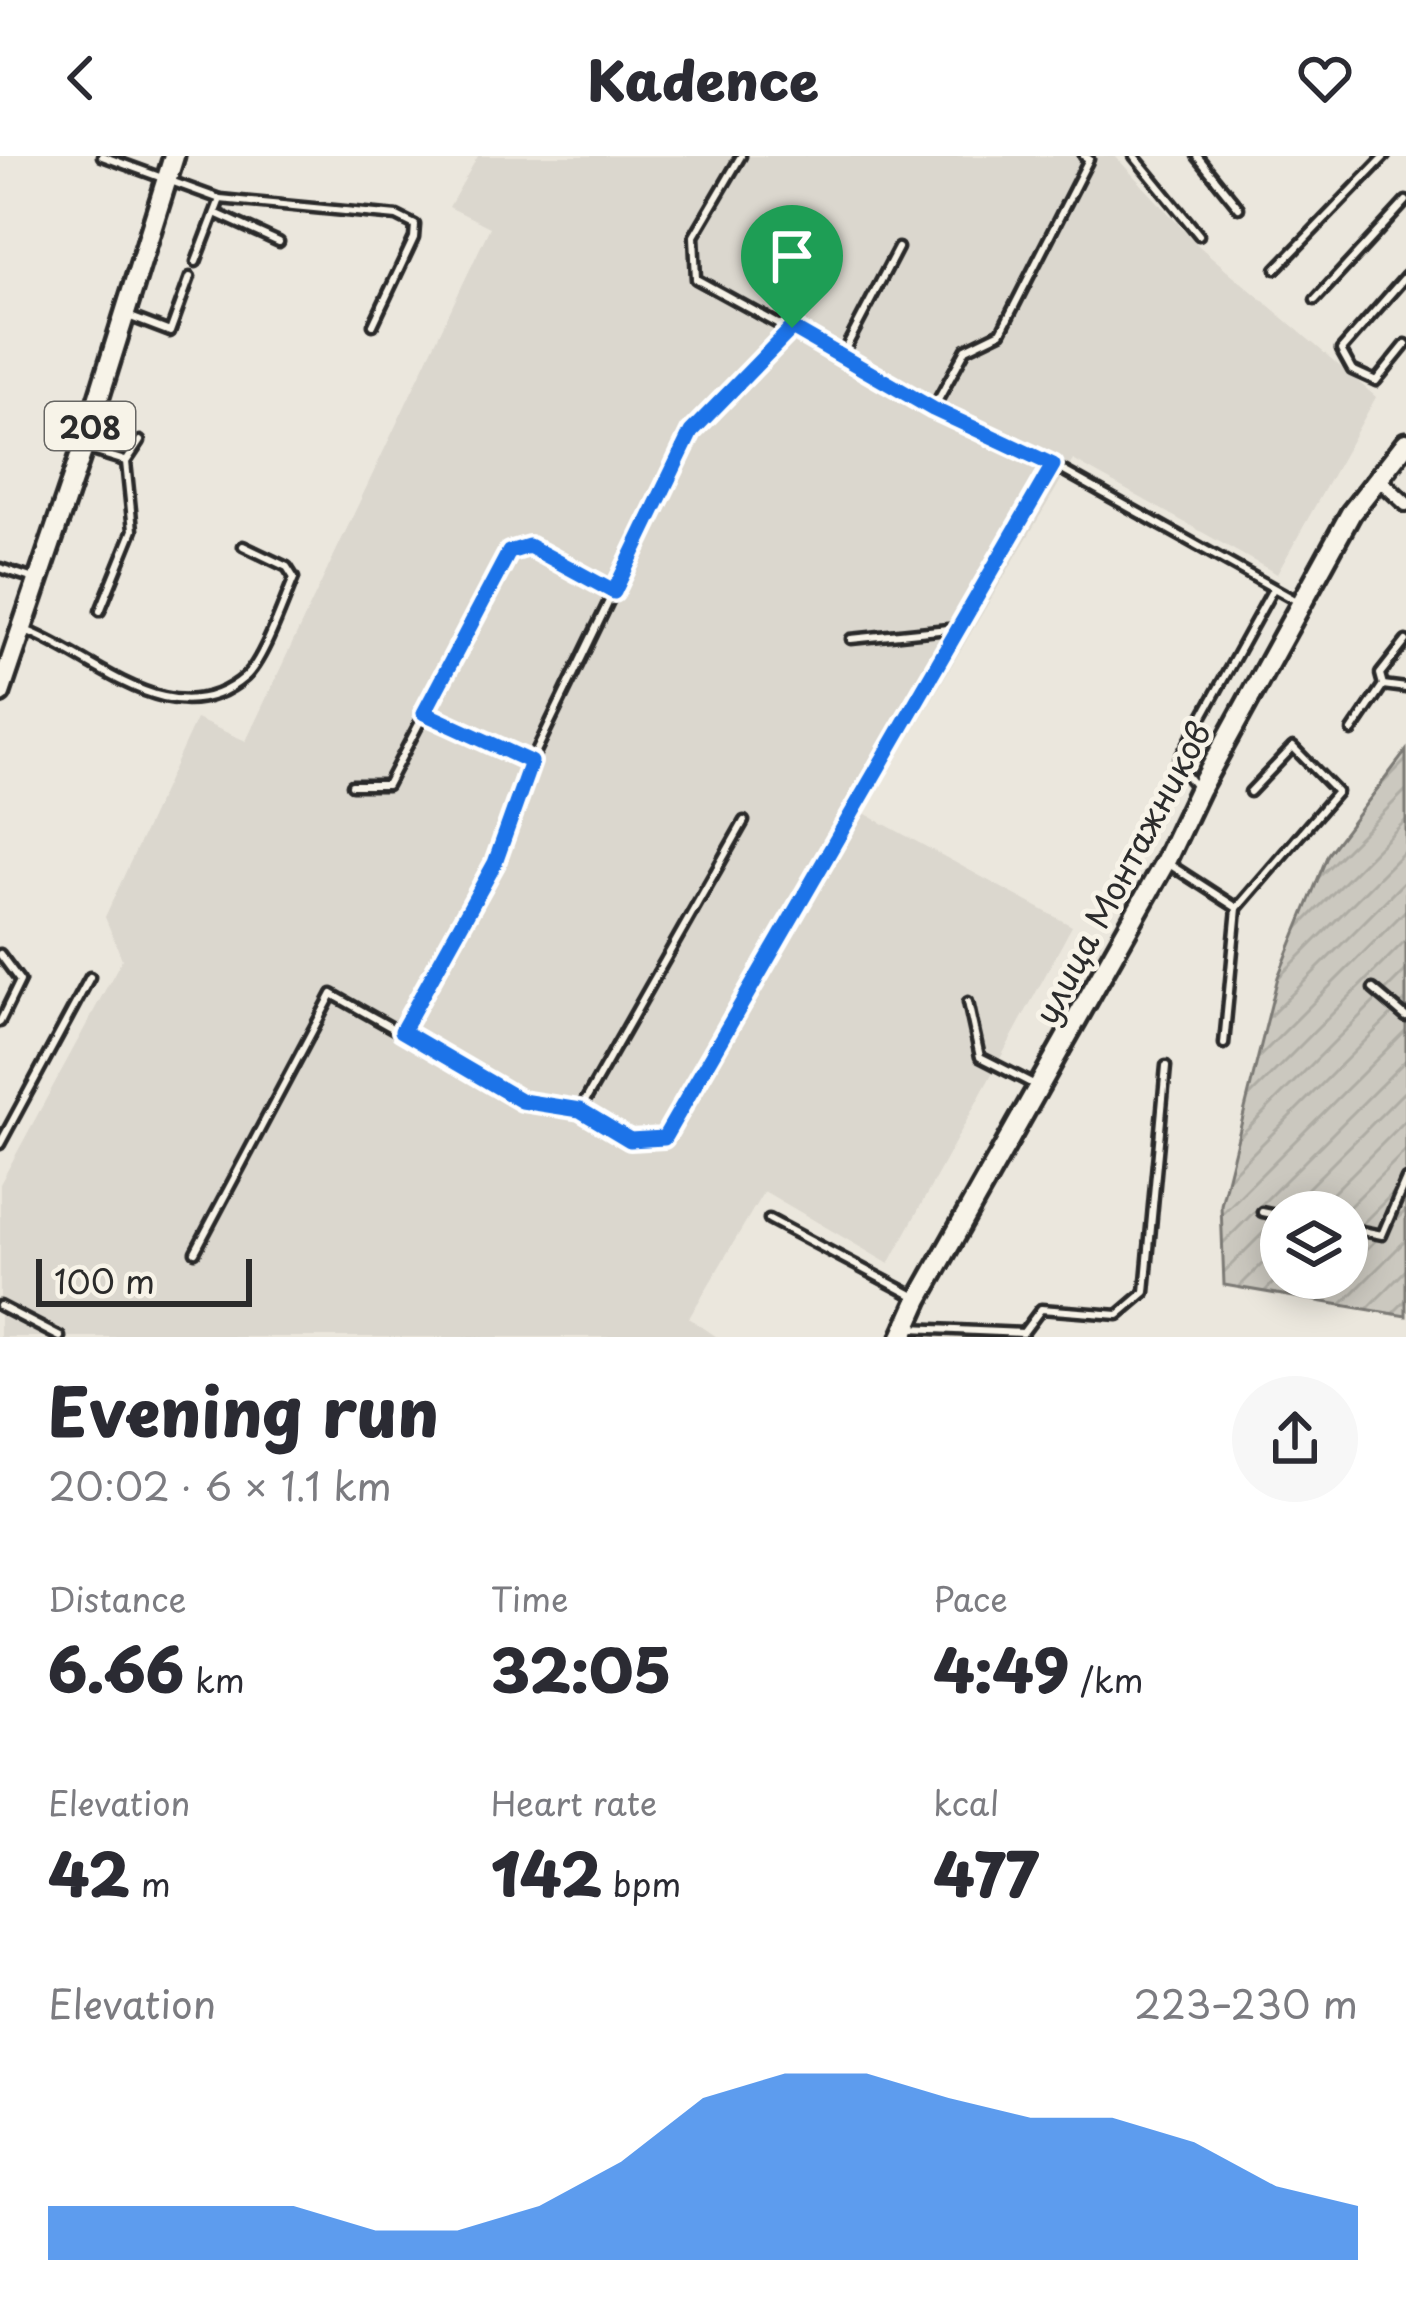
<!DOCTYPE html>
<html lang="en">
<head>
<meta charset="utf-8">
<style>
	:root { --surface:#fff; --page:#f7f7f7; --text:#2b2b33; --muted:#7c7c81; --accent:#1a73e8 }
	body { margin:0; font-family:"Playpen Sans",sans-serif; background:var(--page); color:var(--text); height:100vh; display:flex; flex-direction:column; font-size:45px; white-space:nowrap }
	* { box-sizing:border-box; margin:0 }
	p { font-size:39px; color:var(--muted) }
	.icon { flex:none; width:66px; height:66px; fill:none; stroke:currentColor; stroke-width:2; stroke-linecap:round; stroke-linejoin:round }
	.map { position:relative; height:1181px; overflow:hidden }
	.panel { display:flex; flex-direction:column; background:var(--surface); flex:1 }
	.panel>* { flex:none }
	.fabs { position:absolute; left:1260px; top:1035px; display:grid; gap:24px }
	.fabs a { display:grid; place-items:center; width:108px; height:108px; border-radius:50%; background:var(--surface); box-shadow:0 6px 30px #0003; font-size:60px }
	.scale { position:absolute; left:36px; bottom:30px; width:216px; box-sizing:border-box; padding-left:12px; border:6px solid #2b2b2b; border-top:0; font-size:33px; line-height:42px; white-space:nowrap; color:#2b2b2b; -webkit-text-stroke:9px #f7f3e8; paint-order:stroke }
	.pin { position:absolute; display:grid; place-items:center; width:102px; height:102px; color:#fff; margin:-123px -51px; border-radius:50% 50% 50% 0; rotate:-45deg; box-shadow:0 0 12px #0007 }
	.pin .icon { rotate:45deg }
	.round { display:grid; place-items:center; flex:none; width:126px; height:126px; border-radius:63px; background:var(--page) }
	.head { display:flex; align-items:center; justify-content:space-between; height:204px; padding:0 48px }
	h1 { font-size:66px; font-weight:800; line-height:90px }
	.metrics { display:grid; grid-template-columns:repeat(3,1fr); gap:18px; height:204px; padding:12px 48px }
	.metrics div { display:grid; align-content:center }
	.metrics b { font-size:60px; font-weight:800 }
	.metrics small { font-size:33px; font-weight:400 }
	.metrics p { font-size:33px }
	.chart { height:336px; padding:24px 48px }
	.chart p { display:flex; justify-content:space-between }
	.chart svg { width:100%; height:216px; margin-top:12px; fill:var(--accent); opacity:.7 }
	header { display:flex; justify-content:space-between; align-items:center; height:156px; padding:0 48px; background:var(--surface); font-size:54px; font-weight:800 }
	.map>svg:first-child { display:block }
	.built { fill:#dbd7ce }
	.garden { fill:url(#garden-furrows); stroke:#7b7a75; stroke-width:3; fill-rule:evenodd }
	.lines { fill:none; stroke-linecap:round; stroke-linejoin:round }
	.lane-casing { stroke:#2b2b2b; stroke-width:15 }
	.street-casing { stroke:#2b2b2b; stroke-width:21 }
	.secondary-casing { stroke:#2b2b2b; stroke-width:27 }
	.primary-casing { stroke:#2b2b2b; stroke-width:27 }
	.lane { stroke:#f7f3e8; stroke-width:6 }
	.street { stroke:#f7f3e8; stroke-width:12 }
	.secondary { stroke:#f7f3e8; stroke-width:18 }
	.primary { stroke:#f7f3e8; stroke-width:18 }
	.route-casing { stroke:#fff; stroke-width:24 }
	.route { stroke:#1a73e8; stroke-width:15 }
	.labels { text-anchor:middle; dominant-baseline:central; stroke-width:10; stroke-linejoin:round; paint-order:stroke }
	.shield { fill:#f7f3e8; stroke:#686764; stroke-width:3 }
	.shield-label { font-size:30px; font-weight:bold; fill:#2b2b2b }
	.street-label { font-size:33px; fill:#2b2b2b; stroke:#f7f3e8 }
</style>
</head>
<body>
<header><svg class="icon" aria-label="back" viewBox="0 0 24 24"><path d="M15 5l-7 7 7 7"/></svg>Kadence<svg class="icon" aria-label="heart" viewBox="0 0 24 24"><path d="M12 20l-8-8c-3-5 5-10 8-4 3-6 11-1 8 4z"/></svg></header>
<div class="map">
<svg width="1406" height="1181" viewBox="0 0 1406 1181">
	<defs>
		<pattern id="garden-furrows" width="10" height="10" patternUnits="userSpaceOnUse" patternTransform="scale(3)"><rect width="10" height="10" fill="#cbc8bf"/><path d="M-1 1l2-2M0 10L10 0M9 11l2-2" fill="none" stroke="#aeaca4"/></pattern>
	</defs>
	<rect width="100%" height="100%" fill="#ebe7dd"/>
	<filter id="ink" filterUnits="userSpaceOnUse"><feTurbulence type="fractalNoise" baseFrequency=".00833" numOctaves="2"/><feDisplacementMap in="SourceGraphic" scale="24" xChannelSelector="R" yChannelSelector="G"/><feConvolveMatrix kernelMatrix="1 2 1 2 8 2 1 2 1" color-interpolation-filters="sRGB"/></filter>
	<g filter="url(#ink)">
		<polygon class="built" points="478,0 1115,0 1200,91 1376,241 1277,418 1073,304 864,657 1072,770 889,1108 764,1035 689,1162 717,1181 0,1181 0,1028 122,803 105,761 196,563 246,585 490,71 449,51"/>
		<path class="garden" d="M1406,595v565l-182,-31 -3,-80 57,-228 50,-123zM1281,1056h66v66h-66z"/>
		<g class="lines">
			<defs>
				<g id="lane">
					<polyline points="102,0 220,43 397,60 415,69 414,82 373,169"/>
					<polyline points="741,0 694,80 696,123 933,253 1053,309 1297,445"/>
					<polyline points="1134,0 1199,79"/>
					<polyline points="1197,0 1239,52"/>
					<polyline points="215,57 279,86"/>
					<polyline points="196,106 220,43"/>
					<polyline points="1276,113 1385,0"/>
					<polyline points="1406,120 1341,194 1352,214 1376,225 1406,188"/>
					<polyline points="1315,144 1406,45"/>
					<polyline points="128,160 170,176 190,121"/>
					<polyline points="841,201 898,92"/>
					<polyline points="933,253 966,193 1001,176 1089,3 1084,0"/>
					<polyline points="86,293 125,305"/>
					<polyline points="0,412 34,423"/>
					<polyline points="100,455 133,374 126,306 140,285"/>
					<path d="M25,474c68,25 147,110 220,47 19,-17 38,-74 49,-99l-7,-11 -44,-21"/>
					<polyline points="851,483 958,472"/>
					<polyline points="1383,529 1406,532"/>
					<polyline points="425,558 531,606"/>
					<polyline points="1352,575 1383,529 1380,518 1406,485"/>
					<polyline points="352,629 387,629 509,396 529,390 614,436"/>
					<polyline points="1196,631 1177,607 1273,433"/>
					<polyline points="1169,708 1237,752"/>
					<polyline points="0,798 20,825 0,866"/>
					<polyline points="1373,833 1406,861"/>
					<polyline points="968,846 980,901 1035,929"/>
					<polyline points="402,875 495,707 531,606 691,276 792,172"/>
					<polyline points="1224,888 1237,752 1337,636 1293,591 1250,636"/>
					<polyline points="580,954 630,984 664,982 1053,309"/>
					<polyline points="0,988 90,821"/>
					<polyline points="1262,1056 1281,1060"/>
					<polyline points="769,1063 916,1141"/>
					<polyline points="1347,1072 1382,1079 1406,1023"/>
					<polyline points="195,1096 332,838 522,945 580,954 744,665"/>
					<polyline points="0,1150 60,1181"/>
					<polyline points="910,1172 1023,1177 1041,1153 1118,1159 1145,1136 1166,910"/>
				</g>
				<polyline id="street" points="1378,322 1406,348"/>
				<polyline id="secondary" points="902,1181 919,1143 1165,706 1199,634 1351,357 1406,287"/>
				<polyline id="primary" points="0,537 83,292 174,0"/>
			</defs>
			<use href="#lane" class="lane-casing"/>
			<use href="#street" class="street-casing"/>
			<use href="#secondary" class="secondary-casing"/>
			<use href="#primary" class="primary-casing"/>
			<use href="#lane" class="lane"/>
			<use href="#street" class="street"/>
			<use href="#secondary" class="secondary"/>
			<use href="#primary" class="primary"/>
		</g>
	</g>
	<g class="lines" filter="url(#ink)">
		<defs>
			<polygon id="route" points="792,172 933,253 1053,309 664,982 630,984 580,954 522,945 402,875 495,707 531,606 424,557 509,396 529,390 614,436 691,276"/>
		</defs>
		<use href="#route" class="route-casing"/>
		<use href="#route" class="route"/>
	</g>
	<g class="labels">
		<rect class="shield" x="45" y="246" width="90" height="48" rx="9"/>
		<g class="shield-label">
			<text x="90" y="270">208</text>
		</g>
		<g class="street-label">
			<text transform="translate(1121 716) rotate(-62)">улица Монтажников</text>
		</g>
	</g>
</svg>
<div class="fabs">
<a><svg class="icon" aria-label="layers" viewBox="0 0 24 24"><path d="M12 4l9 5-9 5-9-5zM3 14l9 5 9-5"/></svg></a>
</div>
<div class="scale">100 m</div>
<div class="pin" style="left:792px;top:172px;background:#1e9e55"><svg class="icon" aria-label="arrive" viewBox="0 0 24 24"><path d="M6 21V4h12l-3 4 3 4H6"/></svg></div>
</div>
<section class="panel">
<div class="head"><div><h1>Evening run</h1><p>20:02 · 6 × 1.1 km</p></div><a class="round"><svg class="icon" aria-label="share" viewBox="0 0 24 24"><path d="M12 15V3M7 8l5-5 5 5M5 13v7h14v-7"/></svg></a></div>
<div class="metrics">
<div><p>Distance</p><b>6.66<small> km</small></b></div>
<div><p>Time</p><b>32:05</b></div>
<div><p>Pace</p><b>4:49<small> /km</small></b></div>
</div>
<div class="metrics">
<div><p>Elevation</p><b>42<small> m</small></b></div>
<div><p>Heart rate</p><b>142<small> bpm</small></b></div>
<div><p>kcal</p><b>477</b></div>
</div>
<div class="chart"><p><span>Elevation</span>223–230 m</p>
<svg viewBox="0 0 160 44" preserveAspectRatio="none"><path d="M0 44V33L10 33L20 33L30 33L40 38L50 38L60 33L70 24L80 11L90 6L100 6L110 11L120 15L130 15L140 20L150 29L160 33V44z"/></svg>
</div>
</section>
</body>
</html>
